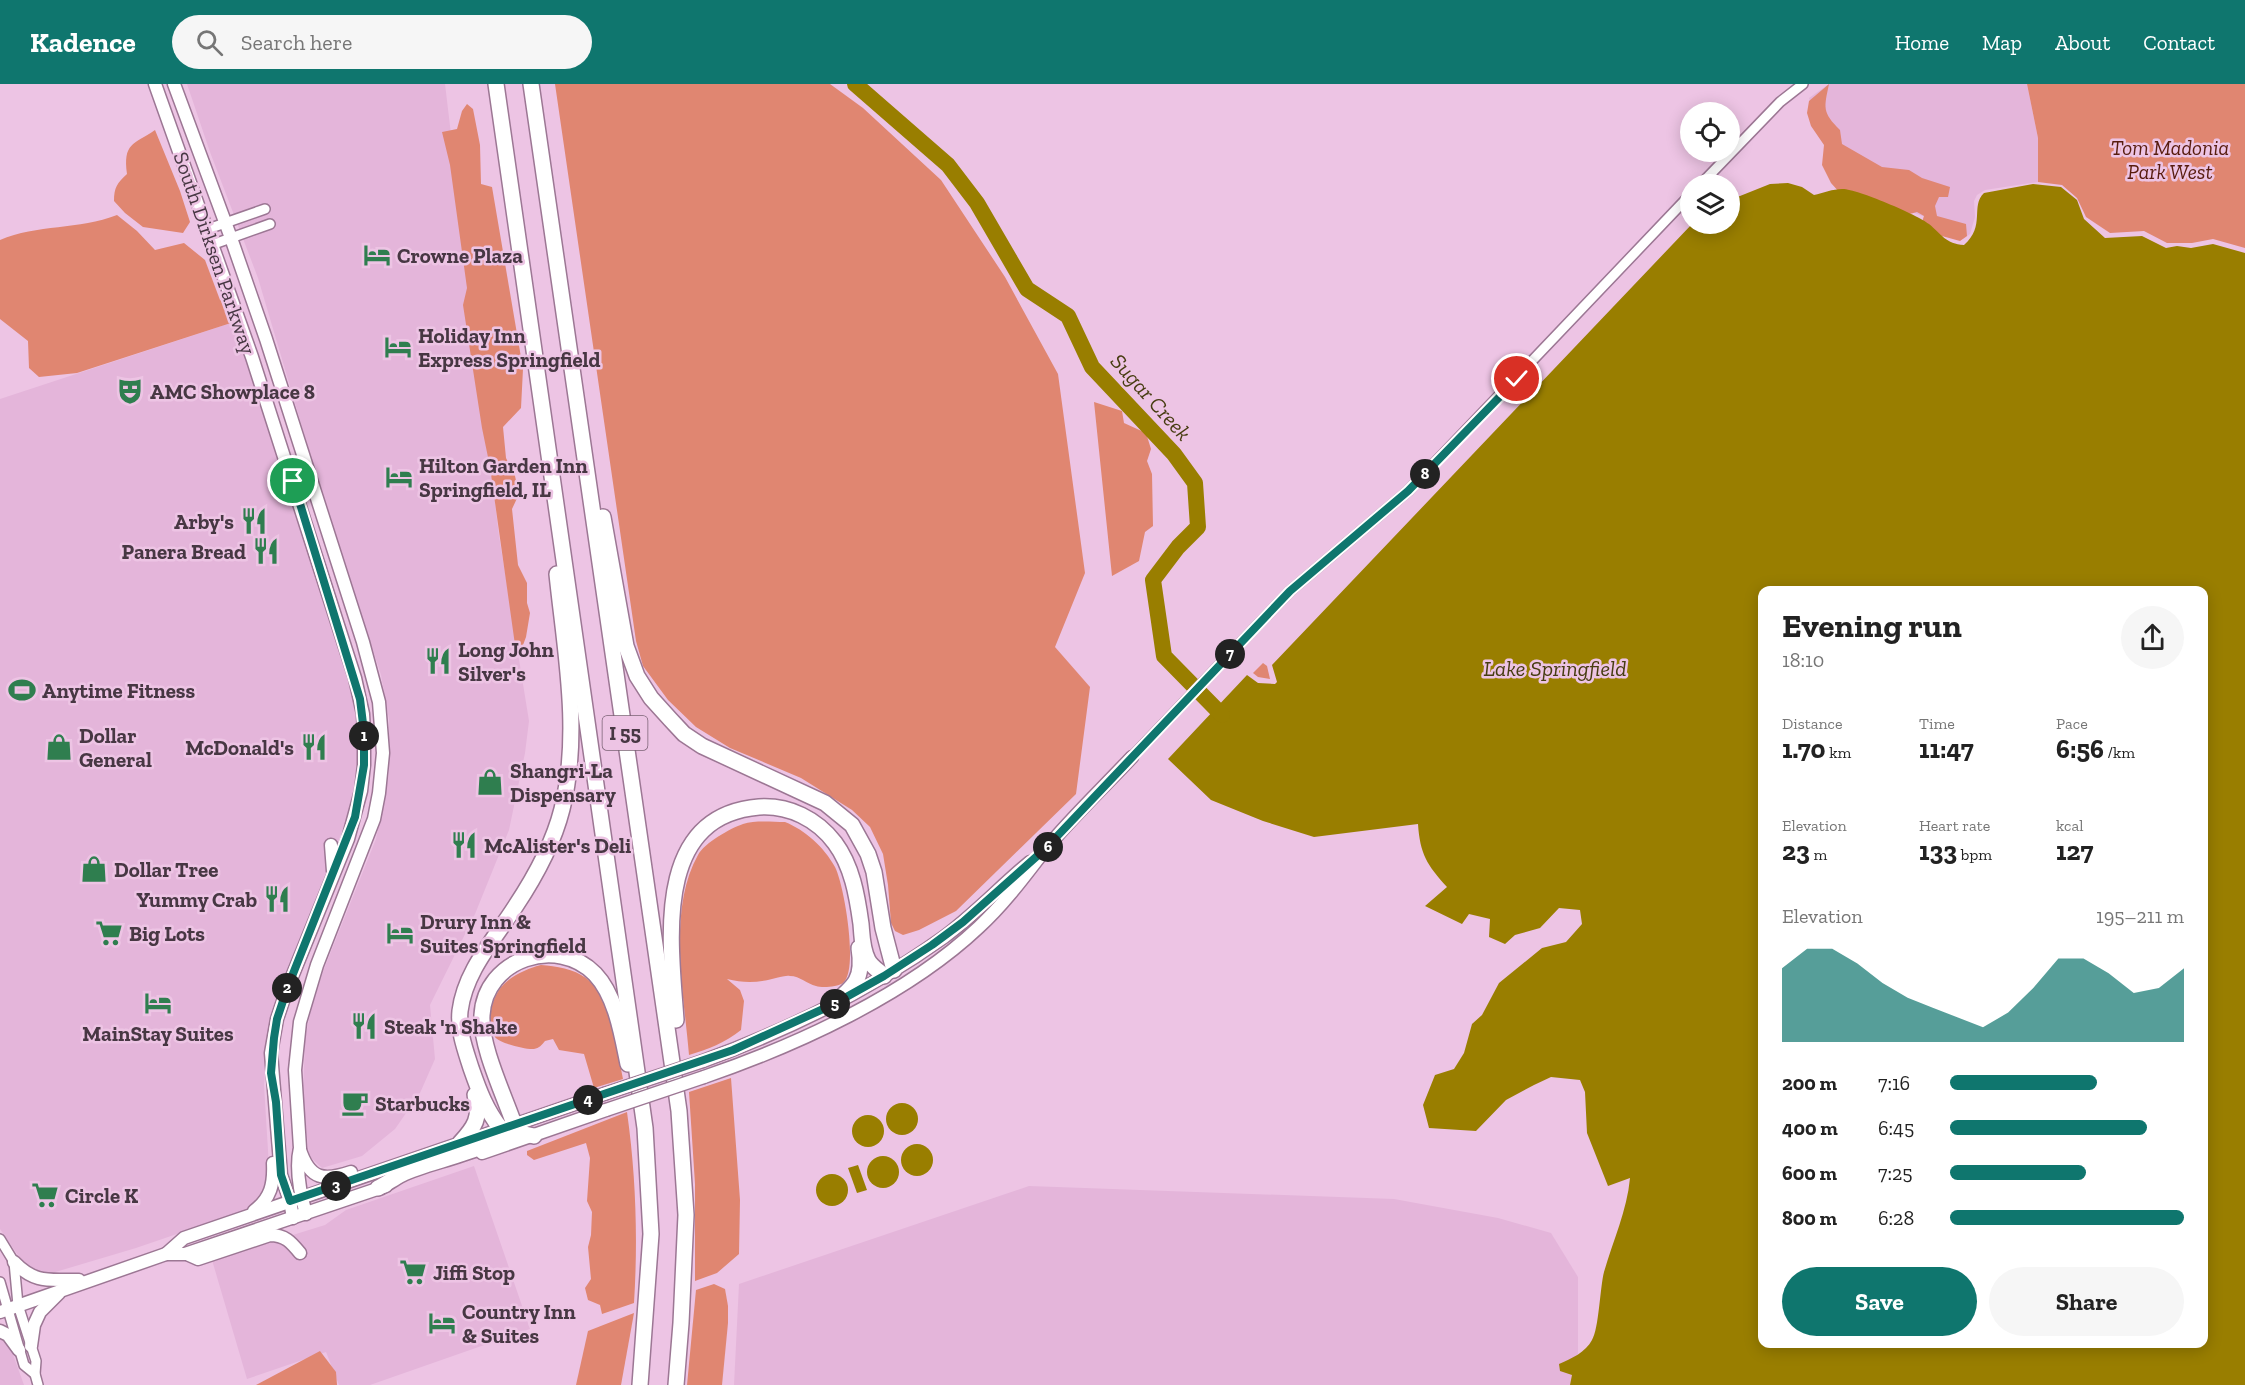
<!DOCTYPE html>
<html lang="en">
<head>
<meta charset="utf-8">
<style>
	:root { --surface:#fff; --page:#f6f6f6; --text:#222; --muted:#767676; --accent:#0f766e }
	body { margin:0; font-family:"Zilla Slab",serif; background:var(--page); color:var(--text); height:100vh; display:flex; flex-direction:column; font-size:22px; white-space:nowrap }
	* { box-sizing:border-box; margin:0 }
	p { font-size:20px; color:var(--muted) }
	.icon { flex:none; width:33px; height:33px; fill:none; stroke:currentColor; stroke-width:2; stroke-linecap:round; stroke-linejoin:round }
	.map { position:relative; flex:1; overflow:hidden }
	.sheet { position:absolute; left:1758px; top:502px; width:450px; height:762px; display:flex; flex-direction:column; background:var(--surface); border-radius:12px; box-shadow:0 3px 15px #0003 }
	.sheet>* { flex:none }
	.tools { position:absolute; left:1680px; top:18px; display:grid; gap:12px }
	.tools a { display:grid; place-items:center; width:60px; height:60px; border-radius:50%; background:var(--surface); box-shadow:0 3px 15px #0003; font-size:30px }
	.pin { position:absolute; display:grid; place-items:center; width:51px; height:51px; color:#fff; margin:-26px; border:3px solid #fff; border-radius:50%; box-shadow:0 2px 6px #0007 }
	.km { position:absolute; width:30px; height:30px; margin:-15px; border-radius:50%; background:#222; color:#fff; font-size:16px; line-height:30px; text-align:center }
	.round { display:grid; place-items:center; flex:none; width:63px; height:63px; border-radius:32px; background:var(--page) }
	.overview { display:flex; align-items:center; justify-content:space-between; height:102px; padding:0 24px }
	h1 { font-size:33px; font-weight:700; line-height:45px }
	.stats { display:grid; grid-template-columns:repeat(3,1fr); gap:9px; height:102px; padding:6px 24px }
	.stats div { display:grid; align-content:center }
	.stats b { font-size:26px; font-weight:700 }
	.stats small { font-size:16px; font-weight:400 }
	.stats p { font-size:16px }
	.chart { height:168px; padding:12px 24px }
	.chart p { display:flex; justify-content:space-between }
	.chart svg { width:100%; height:108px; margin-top:6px; fill:var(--accent); opacity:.7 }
	.action { display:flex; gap:12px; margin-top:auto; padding:12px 24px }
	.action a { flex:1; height:69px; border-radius:36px; background:var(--accent); color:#fff; font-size:24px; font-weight:700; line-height:69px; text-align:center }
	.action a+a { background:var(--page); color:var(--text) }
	ul { padding:0 24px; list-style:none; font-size:20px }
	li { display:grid; grid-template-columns:96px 72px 1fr; align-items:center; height:45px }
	li i { height:15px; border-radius:8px; background:var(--accent) }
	header { display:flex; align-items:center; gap:36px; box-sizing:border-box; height:84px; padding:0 30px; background:var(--accent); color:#fff }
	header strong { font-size:28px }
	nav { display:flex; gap:33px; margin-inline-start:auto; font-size:21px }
	.search { width:420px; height:54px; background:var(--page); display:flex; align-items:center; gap:15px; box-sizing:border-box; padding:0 21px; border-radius:33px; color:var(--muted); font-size:22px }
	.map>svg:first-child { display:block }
	.built { fill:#e4b5da }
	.green { fill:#e08671 }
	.water { fill:#997e00; fill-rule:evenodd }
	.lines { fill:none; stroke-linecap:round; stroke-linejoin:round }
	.river { stroke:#997e00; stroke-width:16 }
	.minor-casing { stroke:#9c7794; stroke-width:12 }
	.major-casing { stroke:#9c7794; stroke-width:15 }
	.highway-casing { stroke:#9c7794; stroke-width:18 }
	.minor { stroke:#fff; stroke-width:9 }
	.major { stroke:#fff; stroke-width:12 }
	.highway { stroke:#fff; stroke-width:15 }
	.major-bridge-casing { stroke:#9c7794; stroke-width:15; stroke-linecap:butt }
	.major-bridge { stroke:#fff; stroke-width:12 }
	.route-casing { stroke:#fff; stroke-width:12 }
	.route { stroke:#0f766e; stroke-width:8 }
	.labels { text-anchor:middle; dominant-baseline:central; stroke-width:5; stroke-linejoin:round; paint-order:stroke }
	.shield { fill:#edc4e4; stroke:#796173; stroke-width:1.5 }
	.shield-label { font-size:20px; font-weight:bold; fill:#473743 }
	.park-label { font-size:21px; font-style:italic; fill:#581c0e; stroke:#edc4e4 }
	.street-label { font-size:21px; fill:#473743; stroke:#edc4e4 }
	.poi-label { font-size:21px; font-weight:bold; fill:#473743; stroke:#edc4e4; text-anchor:start }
	.water-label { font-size:22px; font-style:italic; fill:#473c11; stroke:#edc4e4 }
</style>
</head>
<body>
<header>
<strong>Kadence</strong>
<div class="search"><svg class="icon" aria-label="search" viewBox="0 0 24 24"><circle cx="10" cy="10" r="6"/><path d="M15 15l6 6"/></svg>Search here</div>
<nav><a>Home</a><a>Map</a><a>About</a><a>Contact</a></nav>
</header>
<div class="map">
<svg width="2245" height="1301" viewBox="0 0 2245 1301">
	<rect width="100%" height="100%" fill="#edc4e4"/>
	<g class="built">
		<polygon points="187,0 445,0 499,452 529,637 525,669 509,746 475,830 430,921 435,975 420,1009 395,1045 362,1072 322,1084 309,1072 303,1011 305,956 311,925 324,885 376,755 389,690 389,635 381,591 326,424 258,194 210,68"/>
		<polygon points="1829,0 2027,0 2038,54 2038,98 1985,106 1977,111 1974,117 1975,133 1970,150 1963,155 1952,154 1928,134 1840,101 1809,14"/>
		<polygon points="234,238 349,595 358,646 358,673 355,705 351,722 327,789 273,927 268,959 264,1001 270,1099 257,1119 244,1127 136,1164 52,1189 40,1189 26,1183 0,1145 0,315"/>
		<polygon points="474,1082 530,1245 370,1301 339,1301 326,1268 247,1295 212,1176 325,1141 346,1126"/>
		<polygon points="1029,1102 1394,1115 1498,1134 1551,1149 1578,1193 1578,1301 734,1301 739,1200"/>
		<polygon points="0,1253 7,1258 11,1265 24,1301 0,1301"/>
	</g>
	<g class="green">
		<polygon points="555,0 830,0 863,24 941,96 1005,193 1058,290 1085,489 1055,563 1090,603 1076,710 956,827 919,846 903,851 895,847 891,839 888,801 883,770 870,743 852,726 801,694 730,664 696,643 668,616 643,582 636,557"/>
		<path d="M1829,0c-5,24 -7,28 11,46l2,14 40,23 27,3 13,8 28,9 -2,10h-9l-4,9 2,10 29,8 1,12 -7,5 -29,-8 -10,-8 3,-9 -7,-4 -11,3 -66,-22 -9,-10 -9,-18 2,-20 -13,-19 -4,-13 2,-12z"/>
		<polygon points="2027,0 2245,0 2245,164 2213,155 2192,159 2167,159 2144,147 2110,149 2086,133 2077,114 2062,101 2038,98 2038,54"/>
		<polygon points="467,20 473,25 480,61 481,100 492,103 523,285 521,324 503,343 506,374 515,392 519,410 512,425 518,481 527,499 527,519 530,529 526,553 520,569 516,568 490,383 482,344 463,221 467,204 450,81 442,48 457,45 462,27"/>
		<path d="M155,46l25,61 10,31 -7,11 -40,-6 -18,-14 -11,-12c0,-13 3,-18 13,-27 -4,-31 6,-29 28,-44z"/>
		<path d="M117,131l20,16 18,19 29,-7 21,17 15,40 9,7 5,15 -157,51 -38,4 -10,-9 -1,-27 -28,-22v-79c37,-16 79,-10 117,-25z"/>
		<polygon points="1094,318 1122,327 1124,339 1146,349 1151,365 1147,377 1152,390 1153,442 1145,448 1139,477 1112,492"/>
		<polygon points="1263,579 1267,582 1270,595 1258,593 1253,589"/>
		<path d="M785,738c20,8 39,25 50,45 9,17 24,104 8,116 -6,4 -21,5 -27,3 -9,-2 -16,-10 -26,-10 -5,-1 -12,2 -18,3 -16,4 -29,4 -45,0l13,11 4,11 -3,29c-16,13 -33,19 -52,25 -5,-61 -22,-145 9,-200 6,-12 33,-27 45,-31 12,-4 29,-2 42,-2z"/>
		<path d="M541,881c15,1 33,4 45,13 22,15 32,75 37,101l-29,9 -10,-34 -25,-4 -6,-11 -8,2c-3,4 -6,7 -11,8 -8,1 -35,-6 -39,-12 -10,-14 -3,-42 9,-53 9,-9 25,-16 37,-19z"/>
		<polygon points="731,994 740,1116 739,1170 717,1189 695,1197 695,1100 689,1008"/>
		<path d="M627,1028c9,64 11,127 7,191l-32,11 -2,-9 -12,-5 -3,-12 6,-9 -3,-32 3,-12 1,-23 -5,-11 3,-43 -4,-15 -52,17 -7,-5v-4z"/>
		<polygon points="714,1200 725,1205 728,1222 728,1239 722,1301 687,1301 696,1206"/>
		<polygon points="634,1229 621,1301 576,1301 588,1247"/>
		<polygon points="320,1267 336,1288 337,1301 256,1301"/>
	</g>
	<g class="water">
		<path d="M1788,99l14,4 12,8c9,-2 19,-6 28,-6 13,-1 76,26 87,35 12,10 17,20 35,21 22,-19 6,-39 20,-52l49,-9 28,3 16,13 7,19 21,19 37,-2 24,12 11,-2 14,2 22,-4 32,9v1132h-675l2,-10 -12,-4 -1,-7c12,-5 27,-12 33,-24 7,-11 8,-53 12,-68 9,-32 23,-61 26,-94l-22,8 -21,-53 -2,-41 -5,-12 -29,-3 -17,8 -28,15 -30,31 -47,-3 -6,-23 12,-30 19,-6 10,-16 8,-29 10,-9 17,-32 43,-35 24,-6 16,-18 -2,-14 -21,-2 -19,20 -25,7 -10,9 -16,-7 1,-18 -21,-5 -7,10 -37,-18 22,-19c-20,-22 -27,-33 -29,-63l-104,13 -51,-16 -52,-21 -43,-41 79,-84 11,8 17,1 2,-2 -5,-17 420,-441h38v-24l40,-16zM1762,507h442v753h-442z"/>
		<circle cx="902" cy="1035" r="16"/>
		<circle cx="868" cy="1047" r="16"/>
		<circle cx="917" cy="1076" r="16"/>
		<circle cx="883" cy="1088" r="16"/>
		<polygon points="858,1081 867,1106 857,1109 848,1084"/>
		<circle cx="832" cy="1106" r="16"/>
	</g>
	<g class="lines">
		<polyline class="river" points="855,0 948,81 977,119 1027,205 1068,232 1092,283 1174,370 1195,399 1198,443 1178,463 1153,496 1164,572 1222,631"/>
		<defs>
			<g id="minor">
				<polyline points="1701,100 1780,18 1803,0"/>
				<polyline points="208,145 265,125"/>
				<polyline points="214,160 270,140"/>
				<polyline points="1132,673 1290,507 1408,407 1690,111"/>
				<polyline points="0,1155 14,1178 18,1221 36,1277 35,1290 38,1301"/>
				<polyline points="0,1198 24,1281 35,1290"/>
			</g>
			<g id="major">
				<polyline points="155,0 252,273 355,594 363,630 364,649 364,681 361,707 348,755 287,905 277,935 271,969 281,1091 290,1117 293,1134"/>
				<path d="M174,0l57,154 35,101 97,303 16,60 4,51 -4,40 -5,26 -57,146 -17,57 -5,48 5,78c-5,21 0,45 6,66"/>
				<polyline points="331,761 333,787"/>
				<path d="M703,977c85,-31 167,-71 241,-124 31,-23 57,-51 86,-75"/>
				<path d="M704,993c93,-32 203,-82 275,-150 25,-23 45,-50 65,-76 27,-33 59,-63 88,-94"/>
				<path d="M300,1066c10,30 24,31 51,22"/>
				<polyline points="482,1069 606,1026"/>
				<path d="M254,1127c17,-13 20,-27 19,-48"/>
				<polyline points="166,1170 184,1154 604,1010"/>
				<path d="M189,1171l9,4 72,-24c15,0 21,7 30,18"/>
				<path d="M14,1178c22,23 37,17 65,18"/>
				<polyline points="0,1228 166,1170 185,1170 386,1102"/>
				<polyline points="0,1247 8,1251 19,1266"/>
				<polyline points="31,1262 34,1241 40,1228 59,1209"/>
			</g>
			<g id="highway">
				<polyline points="496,0 645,1044 651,1150 640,1301"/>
				<polyline points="531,0 679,1027 686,1131 681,1239 676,1301"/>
				<polyline points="603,433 626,562 637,592 651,614 670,635 684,650 702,662 825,719 852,741 868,770 874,788 883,844 894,886"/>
				<path d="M832,921c23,-19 32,-26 27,-57"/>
				<path d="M676,936c-5,-75 -25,-204 83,-213 30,-2 58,12 76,36 17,23 22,52 26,81 1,11 1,25 7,36 3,6 11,11 16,16"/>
				<path d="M534,1052l-33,-7c-15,-19 -22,-38 -30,-61 -6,-19 -13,-37 -11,-57 5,-40 34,-71 55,-104 20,-30 38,-62 47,-98 19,-76 3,-158 -5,-235"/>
				<path d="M460,1059c14,-15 22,-26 15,-48"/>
				<path d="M378,1104c8,-4 16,-10 24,-14 27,-14 98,-24 112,-50 -10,-29 -34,-79 -32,-109 3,-56 75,-80 113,-41 21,22 27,61 33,90"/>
			</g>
		</defs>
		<use href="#minor" class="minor-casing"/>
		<use href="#major" class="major-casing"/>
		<use href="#highway" class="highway-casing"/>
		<use href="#minor" class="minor"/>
		<use href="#major" class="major"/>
		<use href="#highway" class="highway"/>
		<defs>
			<g id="major-bridge">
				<polyline points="604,1010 703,977"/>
				<polyline points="606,1026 704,993"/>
			</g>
		</defs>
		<use href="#major-bridge" class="major-bridge-casing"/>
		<use href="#major-bridge" class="major-bridge"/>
	</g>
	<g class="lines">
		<defs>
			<polyline id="route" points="293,397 360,615 364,648 364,681 355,733 287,905 277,935 274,954 271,989 276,1018 281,1091 290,1117 733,966 832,921 884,892 932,861 963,838 1045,765 1290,507 1408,407 1517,295"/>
		</defs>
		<use href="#route" class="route-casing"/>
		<use href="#route" class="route"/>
	</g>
	<defs>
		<symbol id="hotel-bare" viewBox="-9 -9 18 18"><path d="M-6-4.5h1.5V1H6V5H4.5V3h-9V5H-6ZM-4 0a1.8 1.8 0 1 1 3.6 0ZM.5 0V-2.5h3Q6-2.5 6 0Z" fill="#2f7e4f" stroke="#edc4e4" stroke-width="2.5" paint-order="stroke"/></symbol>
		<symbol id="theatre-bare" viewBox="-9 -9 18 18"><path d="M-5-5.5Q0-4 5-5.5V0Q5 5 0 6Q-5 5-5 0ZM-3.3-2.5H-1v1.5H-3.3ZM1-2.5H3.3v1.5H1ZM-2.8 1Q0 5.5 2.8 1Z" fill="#2f7e4f" stroke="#edc4e4" stroke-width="2.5" paint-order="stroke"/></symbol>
		<symbol id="restaurant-bare" viewBox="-9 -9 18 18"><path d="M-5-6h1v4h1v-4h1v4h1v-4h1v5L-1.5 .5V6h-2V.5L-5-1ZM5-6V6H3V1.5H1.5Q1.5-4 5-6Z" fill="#2f7e4f" stroke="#edc4e4" stroke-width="2.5" paint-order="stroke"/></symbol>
		<symbol id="stadium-bare" viewBox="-9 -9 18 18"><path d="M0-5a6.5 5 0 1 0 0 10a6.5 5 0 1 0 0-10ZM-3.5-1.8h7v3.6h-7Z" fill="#2f7e4f" stroke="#edc4e4" stroke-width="2.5" paint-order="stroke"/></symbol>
		<symbol id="shop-bare" viewBox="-9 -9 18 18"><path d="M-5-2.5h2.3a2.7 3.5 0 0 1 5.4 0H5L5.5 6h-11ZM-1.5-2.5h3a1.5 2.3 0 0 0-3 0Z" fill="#2f7e4f" stroke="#edc4e4" stroke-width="2.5" paint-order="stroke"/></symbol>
		<symbol id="supermarket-bare" viewBox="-9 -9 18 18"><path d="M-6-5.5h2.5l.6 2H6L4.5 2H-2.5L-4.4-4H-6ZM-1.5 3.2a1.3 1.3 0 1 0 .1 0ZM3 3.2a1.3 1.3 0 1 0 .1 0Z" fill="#2f7e4f" stroke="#edc4e4" stroke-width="2.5" paint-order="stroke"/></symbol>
		<symbol id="cafe-bare" viewBox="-9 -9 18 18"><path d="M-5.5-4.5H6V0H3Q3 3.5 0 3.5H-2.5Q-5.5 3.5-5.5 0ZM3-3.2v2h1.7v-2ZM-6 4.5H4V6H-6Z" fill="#2f7e4f" stroke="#edc4e4" stroke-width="2.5" paint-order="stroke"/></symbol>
	</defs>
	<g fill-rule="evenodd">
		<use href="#hotel-bare" x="358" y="152" width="38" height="38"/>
		<use href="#hotel-bare" x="379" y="244" width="38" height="38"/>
		<use href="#theatre-bare" x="111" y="288" width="38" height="38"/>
		<use href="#hotel-bare" x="380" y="374" width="38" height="38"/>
		<use href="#restaurant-bare" x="235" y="418" width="38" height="38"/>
		<use href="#restaurant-bare" x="247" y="448" width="38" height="38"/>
		<use href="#restaurant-bare" x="419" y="558" width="38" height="38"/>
		<use href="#stadium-bare" x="3" y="587" width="38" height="38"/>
		<use href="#shop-bare" x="40" y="644" width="38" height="38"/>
		<use href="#restaurant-bare" x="295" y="644" width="38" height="38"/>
		<use href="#shop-bare" x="471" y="679" width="38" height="38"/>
		<use href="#restaurant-bare" x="445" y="742" width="38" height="38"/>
		<use href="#shop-bare" x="75" y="766" width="38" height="38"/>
		<use href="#restaurant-bare" x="258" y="796" width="38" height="38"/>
		<use href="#supermarket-bare" x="90" y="830" width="38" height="38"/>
		<use href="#hotel-bare" x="381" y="830" width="38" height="38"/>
		<use href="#hotel-bare" x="139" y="900" width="38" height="38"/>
		<use href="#restaurant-bare" x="345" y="923" width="38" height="38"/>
		<use href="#cafe-bare" x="336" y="1000" width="38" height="38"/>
		<use href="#supermarket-bare" x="26" y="1092" width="38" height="38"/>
		<use href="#supermarket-bare" x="394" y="1169" width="38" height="38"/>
		<use href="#hotel-bare" x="423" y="1220" width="38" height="38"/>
	</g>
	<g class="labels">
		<rect class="shield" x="602.5" y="632" width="45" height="34" rx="4.5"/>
		<g class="shield-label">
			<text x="625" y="649">I 55</text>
		</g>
		<g class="park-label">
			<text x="2170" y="63">Tom Madonia<tspan x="2170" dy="24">Park West</tspan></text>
		</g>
		<g class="street-label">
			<text transform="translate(215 169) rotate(71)">South Dirksen Parkway</text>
		</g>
		<g class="poi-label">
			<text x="397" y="171">Crowne Plaza</text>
			<text x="418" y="251">Holiday Inn<tspan x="418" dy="24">Express Springfield</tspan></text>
			<text x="150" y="307">AMC Showplace 8</text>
			<text x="419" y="381">Hilton Garden Inn<tspan x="419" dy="24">Springfield, IL</tspan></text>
			<text x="234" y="437" text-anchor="end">Arby's</text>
			<text x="246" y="467" text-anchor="end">Panera Bread</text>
			<text x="458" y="565">Long John<tspan x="458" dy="24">Silver's</tspan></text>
			<text x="42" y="606">Anytime Fitness</text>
			<text x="79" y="651">Dollar<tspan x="79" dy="24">General</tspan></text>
			<text x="294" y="663" text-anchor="end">McDonald's</text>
			<text x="510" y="686">Shangri-La<tspan x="510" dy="24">Dispensary</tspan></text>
			<text x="484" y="761">McAlister's Deli</text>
			<text x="114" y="785">Dollar Tree</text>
			<text x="257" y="815" text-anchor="end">Yummy Crab</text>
			<text x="420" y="837">Drury Inn &amp;<tspan x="420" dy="24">Suites Springfield</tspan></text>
			<text x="129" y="849">Big Lots</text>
			<text x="384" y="942">Steak 'n Shake</text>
			<text x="158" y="949" text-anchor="middle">MainStay Suites</text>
			<text x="375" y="1019">Starbucks</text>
			<text x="65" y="1111">Circle K</text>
			<text x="433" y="1188">Jiffi Stop</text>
			<text x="462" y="1227">Country Inn<tspan x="462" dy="24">&amp; Suites</tspan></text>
		</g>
		<g class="water-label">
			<text transform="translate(1151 313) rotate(48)">Sugar Creek</text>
			<text x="1555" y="584">Lake Springfield</text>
		</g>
	</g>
</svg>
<div class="tools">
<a><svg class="icon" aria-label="locate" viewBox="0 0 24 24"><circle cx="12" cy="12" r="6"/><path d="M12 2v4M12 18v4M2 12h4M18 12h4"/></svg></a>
<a><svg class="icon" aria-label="layers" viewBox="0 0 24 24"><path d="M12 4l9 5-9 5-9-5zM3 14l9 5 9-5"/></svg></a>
</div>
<div class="pin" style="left:293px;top:397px;background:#1e9e55"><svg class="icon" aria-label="arrive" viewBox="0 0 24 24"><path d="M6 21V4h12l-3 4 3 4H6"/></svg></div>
<div class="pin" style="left:1517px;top:295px;background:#d93025"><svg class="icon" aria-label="check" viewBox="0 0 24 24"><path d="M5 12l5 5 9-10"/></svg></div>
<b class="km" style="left:364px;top:652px">1</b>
<b class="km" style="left:287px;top:904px">2</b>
<b class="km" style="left:336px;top:1102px">3</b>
<b class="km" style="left:588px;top:1016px">4</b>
<b class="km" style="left:835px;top:920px">5</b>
<b class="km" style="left:1048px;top:763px">6</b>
<b class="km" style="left:1230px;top:570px">7</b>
<b class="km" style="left:1425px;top:390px">8</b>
<section class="sheet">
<div class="overview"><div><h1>Evening run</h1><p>18:10</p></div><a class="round"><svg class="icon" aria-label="share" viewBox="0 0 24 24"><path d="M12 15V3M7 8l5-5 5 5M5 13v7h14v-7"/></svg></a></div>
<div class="stats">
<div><p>Distance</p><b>1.70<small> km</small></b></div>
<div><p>Time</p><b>11:47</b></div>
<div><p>Pace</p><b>6:56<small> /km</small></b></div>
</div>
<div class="stats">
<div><p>Elevation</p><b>23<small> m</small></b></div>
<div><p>Heart rate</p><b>133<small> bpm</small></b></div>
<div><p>kcal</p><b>127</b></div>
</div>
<div class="chart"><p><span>Elevation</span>195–211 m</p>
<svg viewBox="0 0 160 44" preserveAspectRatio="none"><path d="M0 44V14L10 6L20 6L30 12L40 20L50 26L60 30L70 34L80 38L90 32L100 22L110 10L120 10L130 16L140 24L150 22L160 14V44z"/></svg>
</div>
<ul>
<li><b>200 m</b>7:16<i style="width:63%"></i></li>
<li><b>400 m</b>6:45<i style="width:84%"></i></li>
<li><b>600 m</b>7:25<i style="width:58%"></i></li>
<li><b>800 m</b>6:28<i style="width:100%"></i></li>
</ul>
<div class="action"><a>Save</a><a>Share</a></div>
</section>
</div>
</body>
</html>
